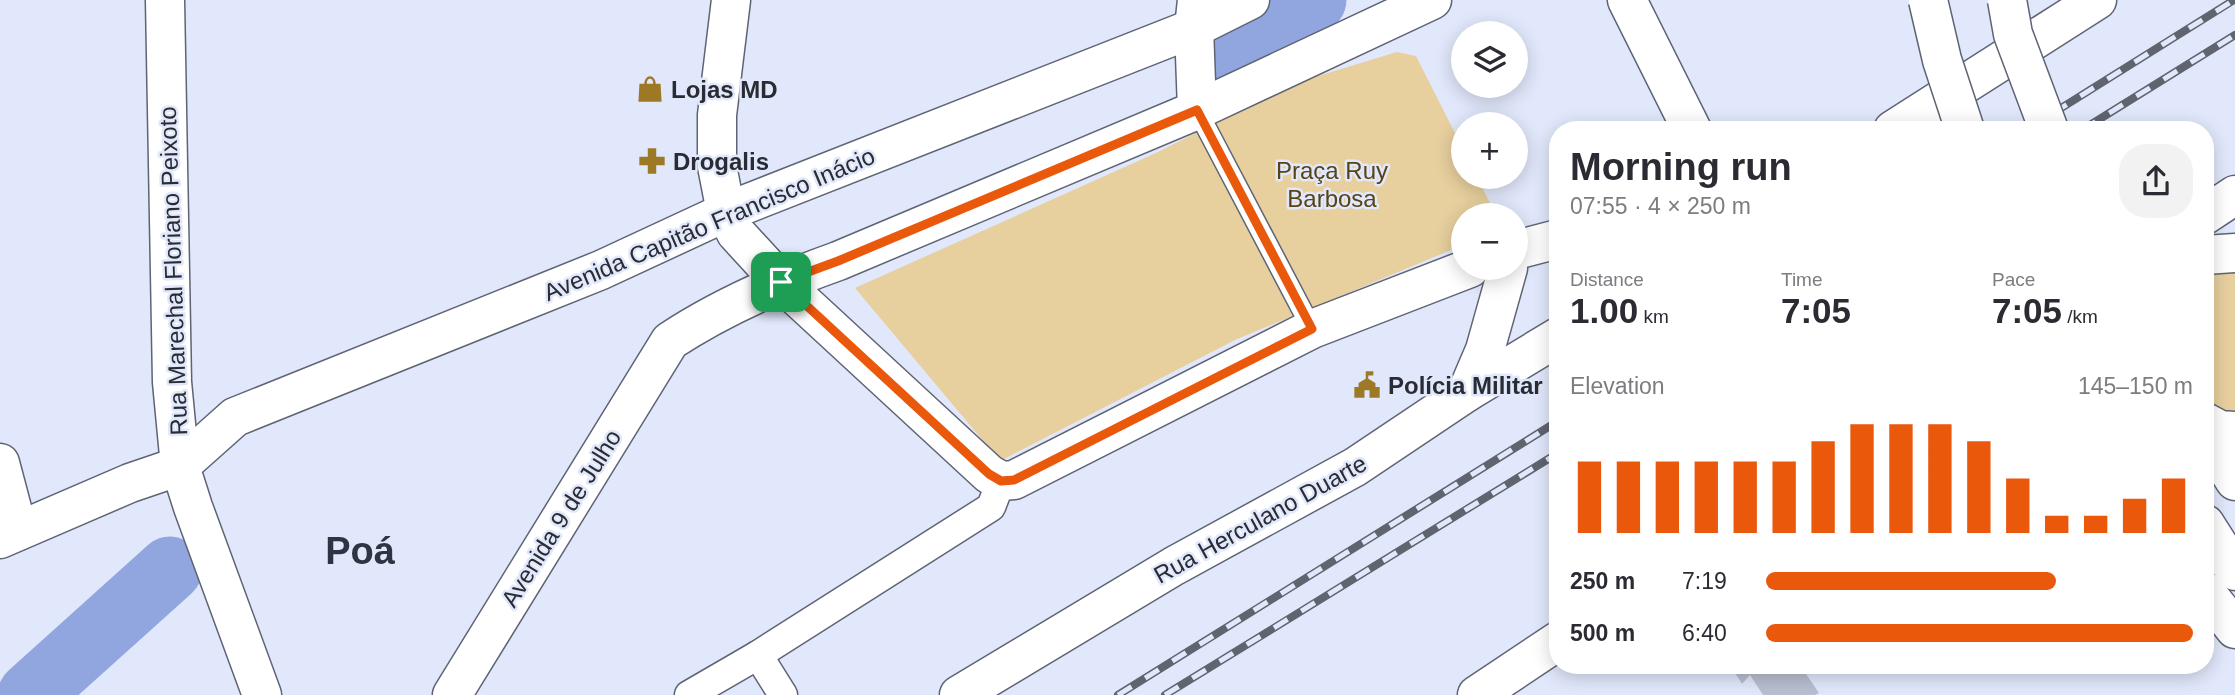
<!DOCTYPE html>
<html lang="en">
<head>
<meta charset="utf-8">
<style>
	:root { --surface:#fff; --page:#f2f2f3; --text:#2b2b33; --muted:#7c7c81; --accent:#ea580c }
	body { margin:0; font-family:Arial,sans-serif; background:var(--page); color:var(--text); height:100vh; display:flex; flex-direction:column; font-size:26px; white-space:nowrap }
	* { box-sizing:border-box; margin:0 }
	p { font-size:23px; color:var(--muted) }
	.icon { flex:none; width:38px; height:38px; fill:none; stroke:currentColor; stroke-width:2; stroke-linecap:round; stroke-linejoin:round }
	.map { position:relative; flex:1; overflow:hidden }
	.drawer { position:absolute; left:1549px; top:121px; width:665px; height:553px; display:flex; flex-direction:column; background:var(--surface); border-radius:28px; box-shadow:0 4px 18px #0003 }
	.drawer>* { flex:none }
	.buttons { position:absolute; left:1451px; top:21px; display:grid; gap:14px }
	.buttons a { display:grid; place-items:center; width:77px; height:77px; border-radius:50%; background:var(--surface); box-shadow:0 4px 18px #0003; font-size:35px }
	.pin { position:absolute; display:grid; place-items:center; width:60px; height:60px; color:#fff; margin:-30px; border-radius:14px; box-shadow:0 4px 10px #0006 }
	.round { display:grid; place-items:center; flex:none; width:74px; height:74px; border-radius:28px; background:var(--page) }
	.overview { display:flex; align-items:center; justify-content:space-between; height:119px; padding:0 21px }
	h1 { font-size:38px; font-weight:800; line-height:52px }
	.figures { display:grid; grid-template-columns:repeat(3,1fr); gap:10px; height:119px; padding:7px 21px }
	.figures div { display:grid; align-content:center }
	.figures b { font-size:35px; font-weight:800 }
	.figures small { font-size:19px; font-weight:400 }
	.figures p { font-size:19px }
	.chart { height:196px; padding:14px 21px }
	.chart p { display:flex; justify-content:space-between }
	.chart svg { width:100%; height:126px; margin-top:7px; stroke:var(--accent); stroke-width:6 }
	ul { padding:0 21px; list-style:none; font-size:23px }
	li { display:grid; grid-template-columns:112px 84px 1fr; align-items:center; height:52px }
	li i { height:18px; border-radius:9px; background:var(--accent) }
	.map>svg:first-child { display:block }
	.green { fill:#e7cf9e }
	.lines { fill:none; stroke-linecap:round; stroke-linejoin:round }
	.river { stroke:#91a6de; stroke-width:65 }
	.building { fill:#b9bfd1 }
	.service-casing { stroke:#5e6474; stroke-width:22 }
	.pedestrian-casing { stroke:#5e6474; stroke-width:31 }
	.minor-casing { stroke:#5e6474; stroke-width:41 }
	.tertiary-casing { stroke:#5e6474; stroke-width:41 }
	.secondary-casing { stroke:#5e6474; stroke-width:41 }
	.service { stroke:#fff; stroke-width:19 }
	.pedestrian { stroke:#fff; stroke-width:28 }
	.minor { stroke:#fff; stroke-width:38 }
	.tertiary { stroke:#fff; stroke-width:38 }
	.secondary { stroke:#fff; stroke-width:38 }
	.rail-casing { stroke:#5f646e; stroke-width:8 }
	.rail { stroke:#e1e8fb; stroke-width:5; stroke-dasharray:16; stroke-linecap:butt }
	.tertiary-bridge-casing { stroke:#5e6474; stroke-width:41; stroke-linecap:butt }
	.tertiary-bridge { stroke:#fff; stroke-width:38 }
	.route-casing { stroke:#fff; stroke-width:14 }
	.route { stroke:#ea580c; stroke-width:9 }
	.labels { text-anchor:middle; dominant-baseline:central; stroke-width:5; stroke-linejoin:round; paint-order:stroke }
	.poi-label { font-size:24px; font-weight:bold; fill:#292c33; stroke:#e1e8fb; text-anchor:start }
	.park-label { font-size:24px; fill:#584314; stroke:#e1e8fb }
	.street-label { font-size:24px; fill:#292c33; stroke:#e1e8fb }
	.town-label { font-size:38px; font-weight:bold; fill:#2e3442; stroke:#e1e8fb }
</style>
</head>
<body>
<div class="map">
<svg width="2235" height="695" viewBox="0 0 2235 695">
	<rect width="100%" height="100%" fill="#e1e8fb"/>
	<g class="green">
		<polygon points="1397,52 1416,56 1463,149 1463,177 1477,177 1494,211 1493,215 1463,215 1463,245 1235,340 1000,461 855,288 1156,153 1295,83"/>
		<polygon points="2235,248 2235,458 2205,438 2205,264"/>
	</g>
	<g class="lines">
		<g class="river">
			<polyline points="1212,51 1314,0"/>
			<polyline points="30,695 170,569"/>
		</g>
	</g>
	<polygon class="building" points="1730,665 1800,665 1819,693 1815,695 1763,695 1750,675 1742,684"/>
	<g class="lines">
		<defs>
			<polyline id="service" points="1197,110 1312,329"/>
			<g id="pedestrian">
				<polyline points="758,655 783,695"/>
				<polyline points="689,695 758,655 991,507 1001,481"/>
			</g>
			<g id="minor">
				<polyline points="1197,0 1194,28 1197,110"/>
				<polyline points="1627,0 1692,130"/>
				<polyline points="1516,250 1558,239"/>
				<polyline points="781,282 989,474 1001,481 1014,480 1312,329 1470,268"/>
				<polyline points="1467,392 1485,350 1508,268"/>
				<polyline points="0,463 18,531"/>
				<polyline points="0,539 130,483 180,466"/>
				<polyline points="2205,591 2235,629"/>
			</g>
			<g id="tertiary">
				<polyline points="165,0 172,382 180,466"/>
				<polyline points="1893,130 2097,0"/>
				<polyline points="2205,434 2235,481"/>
				<polyline points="2205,524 2235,571"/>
				<polyline points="959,695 1174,566 1355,467 1467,392 1558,337"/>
			</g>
			<g id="secondary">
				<polyline points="731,0 717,115 717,166 726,212 736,233 781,282"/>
				<polyline points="2205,215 2235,195"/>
				<polyline points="2205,255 2235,253"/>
				<polyline points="2205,422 2220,430 2235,431"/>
				<polyline points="262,695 193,507 180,466 235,417 601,270 726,212 1194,28 1250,0"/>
				<path d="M452,695l218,-354c53,-35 109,-59 168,-80l359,-151 235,-110"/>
				<polyline points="1477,695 1558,641"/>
			</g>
		</defs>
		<use href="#service" class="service-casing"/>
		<use href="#pedestrian" class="pedestrian-casing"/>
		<use href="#minor" class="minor-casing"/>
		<use href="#tertiary" class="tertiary-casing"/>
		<use href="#secondary" class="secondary-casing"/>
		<use href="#service" class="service"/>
		<use href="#pedestrian" class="pedestrian"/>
		<use href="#minor" class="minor"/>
		<use href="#tertiary" class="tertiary"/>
		<use href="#secondary" class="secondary"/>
		<defs>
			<g id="rail">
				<polyline points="2026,130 2234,0"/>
				<polyline points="2082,130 2235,35"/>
				<polyline points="1118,695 1558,421"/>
				<polyline points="1165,695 1558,453"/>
			</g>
		</defs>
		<use href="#rail" class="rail-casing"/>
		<use href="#rail" class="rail"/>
		<defs>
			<g id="tertiary-bridge">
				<polyline points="1928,0 1942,60 1965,130"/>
				<polyline points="2007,0 2013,34 2049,130"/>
			</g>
		</defs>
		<use href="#tertiary-bridge" class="tertiary-bridge-casing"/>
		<use href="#tertiary-bridge" class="tertiary-bridge"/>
	</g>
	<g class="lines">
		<defs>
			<polygon id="route" points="1197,110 1312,329 1014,480 1001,481 989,474 781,282 838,261"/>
		</defs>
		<use href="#route" class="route-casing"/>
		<use href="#route" class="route"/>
	</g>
	<defs>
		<symbol id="shop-bare" viewBox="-9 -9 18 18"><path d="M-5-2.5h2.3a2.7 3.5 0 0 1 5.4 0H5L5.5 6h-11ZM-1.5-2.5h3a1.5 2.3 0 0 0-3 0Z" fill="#9d7925" stroke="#e1e8fb" stroke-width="2.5" paint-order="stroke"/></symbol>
		<symbol id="pharmacy-bare" viewBox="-9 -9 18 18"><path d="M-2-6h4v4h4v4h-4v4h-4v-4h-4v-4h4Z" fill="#9d7925" stroke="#e1e8fb" stroke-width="2.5" paint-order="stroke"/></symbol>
		<symbol id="civic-bare" viewBox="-9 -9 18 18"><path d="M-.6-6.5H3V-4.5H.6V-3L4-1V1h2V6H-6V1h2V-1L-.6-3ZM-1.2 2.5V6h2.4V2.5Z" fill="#9d7925" stroke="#e1e8fb" stroke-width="2.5" paint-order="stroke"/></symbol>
	</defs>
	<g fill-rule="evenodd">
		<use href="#shop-bare" x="631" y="70" width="38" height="38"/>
		<use href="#pharmacy-bare" x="633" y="142" width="38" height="38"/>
		<use href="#civic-bare" x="1348" y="366" width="38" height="38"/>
	</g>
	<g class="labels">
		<g class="poi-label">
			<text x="671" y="89">Lojas MD</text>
			<text x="673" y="161">Drogalis</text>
			<text x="1388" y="385">Polícia Militar</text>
		</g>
		<g class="park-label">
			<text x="1332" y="170">Praça Ruy<tspan x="1332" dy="28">Barbosa</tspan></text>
		</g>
		<g class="street-label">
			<text transform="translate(709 224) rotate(-23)">Avenida Capitão Francisco Inácio</text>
			<text transform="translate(173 271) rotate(-92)">Rua Marechal Floriano Peixoto</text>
			<text transform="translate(561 518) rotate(-58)">Avenida 9 de Julho</text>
			<text transform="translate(1260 519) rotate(-29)">Rua Herculano Duarte</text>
		</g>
		<g class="town-label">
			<text x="360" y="551">Poá</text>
		</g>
	</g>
</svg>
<div class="buttons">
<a><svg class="icon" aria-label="layers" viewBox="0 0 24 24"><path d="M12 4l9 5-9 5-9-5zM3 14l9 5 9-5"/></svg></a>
<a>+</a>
<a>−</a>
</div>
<div class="pin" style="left:781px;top:282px;background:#1e9e55"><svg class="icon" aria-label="arrive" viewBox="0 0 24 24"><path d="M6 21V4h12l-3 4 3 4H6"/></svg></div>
<section class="drawer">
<div class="overview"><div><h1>Morning run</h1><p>07:55 · 4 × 250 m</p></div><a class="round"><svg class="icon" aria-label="share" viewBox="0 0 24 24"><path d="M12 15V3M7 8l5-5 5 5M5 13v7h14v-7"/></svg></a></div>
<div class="figures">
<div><p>Distance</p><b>1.00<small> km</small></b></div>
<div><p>Time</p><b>7:05</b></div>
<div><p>Pace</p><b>7:05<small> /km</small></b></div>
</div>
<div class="chart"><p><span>Elevation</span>145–150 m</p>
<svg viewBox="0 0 160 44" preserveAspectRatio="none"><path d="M5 44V19M15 44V19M25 44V19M35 44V19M45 44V19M55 44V19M65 44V12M75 44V6M85 44V6M95 44V6M105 44V12M115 44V25M125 44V38M135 44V38M145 44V32M155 44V25"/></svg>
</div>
<ul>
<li><b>250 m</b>7:19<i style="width:68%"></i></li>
<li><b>500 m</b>6:40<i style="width:100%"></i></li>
</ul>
</section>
</div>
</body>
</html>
